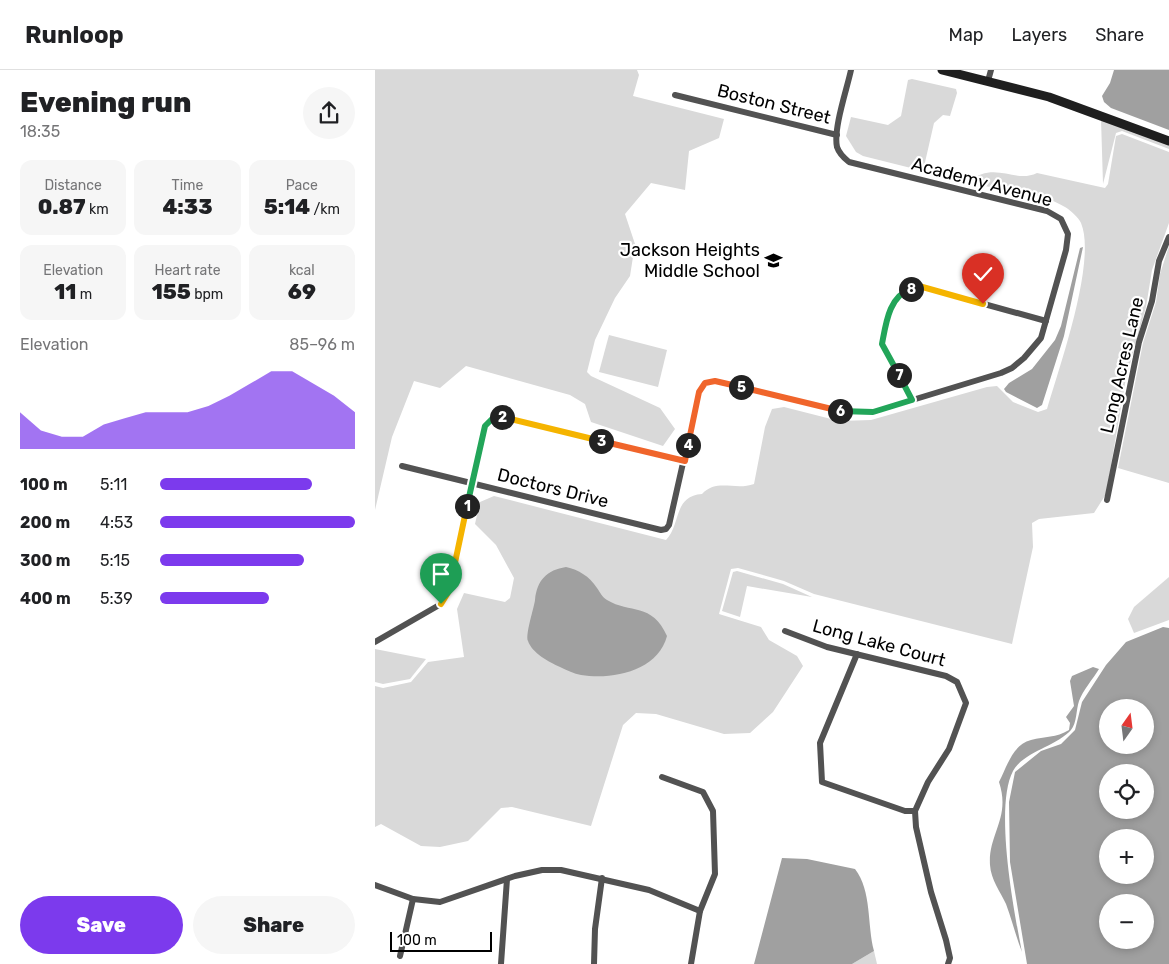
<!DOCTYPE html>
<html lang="en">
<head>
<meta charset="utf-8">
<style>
	:root { --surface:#fff; --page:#f6f6f6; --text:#202124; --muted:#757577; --line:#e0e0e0; --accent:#7c3aed }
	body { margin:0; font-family:Rubik,sans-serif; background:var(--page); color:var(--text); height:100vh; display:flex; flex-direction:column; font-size:19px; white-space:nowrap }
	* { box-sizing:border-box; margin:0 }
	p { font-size:16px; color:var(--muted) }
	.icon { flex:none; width:28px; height:28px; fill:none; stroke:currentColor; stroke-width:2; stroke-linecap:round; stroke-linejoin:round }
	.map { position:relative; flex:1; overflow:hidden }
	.details { display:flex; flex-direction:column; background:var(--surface); width:375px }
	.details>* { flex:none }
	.needle { width:32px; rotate:14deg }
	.fabs { position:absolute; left:724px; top:629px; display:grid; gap:10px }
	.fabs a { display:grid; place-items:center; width:55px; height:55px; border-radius:50%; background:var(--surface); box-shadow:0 2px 8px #0003; font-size:25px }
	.scale { position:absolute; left:15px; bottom:12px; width:102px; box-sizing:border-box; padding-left:5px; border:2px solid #000; border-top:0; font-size:14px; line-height:18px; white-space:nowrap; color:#000; -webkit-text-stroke:4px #fff; paint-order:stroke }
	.pin { position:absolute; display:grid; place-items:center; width:42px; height:42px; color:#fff; margin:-51px -21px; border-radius:50% 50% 50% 0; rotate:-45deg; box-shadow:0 0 5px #0007 }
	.pin .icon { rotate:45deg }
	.km { position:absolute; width:25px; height:25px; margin:-12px; border-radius:50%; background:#222; color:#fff; font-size:14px; line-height:25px; text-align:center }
	.round { display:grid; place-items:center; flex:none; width:52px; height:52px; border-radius:26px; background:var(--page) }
	.summary { display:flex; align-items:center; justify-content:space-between; height:85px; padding:0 20px }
	h1 { font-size:28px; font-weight:800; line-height:38px }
	.figures { display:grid; grid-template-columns:repeat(3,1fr); gap:8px; height:85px; padding:5px 20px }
	.figures div { display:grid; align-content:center; border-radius:12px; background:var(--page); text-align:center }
	.figures b { font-size:21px; font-weight:800 }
	.figures small { font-size:14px; font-weight:400 }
	.figures p { font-size:14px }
	.chart { height:140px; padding:10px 20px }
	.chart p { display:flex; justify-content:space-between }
	.chart svg { width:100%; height:90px; margin-top:5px; fill:var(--accent); opacity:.7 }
	.cta { display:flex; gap:10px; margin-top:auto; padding:10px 20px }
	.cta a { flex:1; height:58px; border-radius:30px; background:var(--accent); color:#fff; font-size:20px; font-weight:800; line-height:58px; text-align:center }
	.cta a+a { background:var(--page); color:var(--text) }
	ul { padding:0 20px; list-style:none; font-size:16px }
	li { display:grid; grid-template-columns:80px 60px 1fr; align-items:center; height:38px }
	li i { height:12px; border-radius:6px; background:var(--accent) }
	header { display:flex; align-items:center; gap:30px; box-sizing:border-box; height:70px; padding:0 25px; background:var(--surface); border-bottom:1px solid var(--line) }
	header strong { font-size:24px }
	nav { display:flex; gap:28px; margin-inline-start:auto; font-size:18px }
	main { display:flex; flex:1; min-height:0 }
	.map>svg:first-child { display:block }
	.green { fill:#d9d9d9 }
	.water { fill:#a0a0a0; fill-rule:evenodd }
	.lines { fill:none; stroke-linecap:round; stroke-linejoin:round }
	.street { stroke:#525252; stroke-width:6 }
	.secondary { stroke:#1f1f1f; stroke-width:9 }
	.split-1-casing { stroke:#fff; stroke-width:10 }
	.split-2-casing { stroke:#fff; stroke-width:10 }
	.split-3-casing { stroke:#fff; stroke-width:10 }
	.split-4-casing { stroke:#fff; stroke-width:10 }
	.split-5-casing { stroke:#fff; stroke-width:10 }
	.split-6-casing { stroke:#fff; stroke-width:10 }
	.split-7-casing { stroke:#fff; stroke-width:10 }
	.split-8-casing { stroke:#fff; stroke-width:10 }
	.split-9-casing { stroke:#fff; stroke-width:10 }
	.split-1 { stroke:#f5b400; stroke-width:6 }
	.split-2 { stroke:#22a559; stroke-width:6 }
	.split-3 { stroke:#f5b400; stroke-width:6 }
	.split-4 { stroke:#f0652b; stroke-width:6 }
	.split-5 { stroke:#f0652b; stroke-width:6 }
	.split-6 { stroke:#f0652b; stroke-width:6 }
	.split-7 { stroke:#22a559; stroke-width:6 }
	.split-8 { stroke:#22a559; stroke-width:6 }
	.split-9 { stroke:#f5b400; stroke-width:6 }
	.labels { text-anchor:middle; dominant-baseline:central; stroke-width:4.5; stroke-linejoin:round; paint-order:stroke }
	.street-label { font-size:18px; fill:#000; stroke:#fff }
	.poi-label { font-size:18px; fill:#000; stroke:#fff; text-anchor:end }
</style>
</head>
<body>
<header>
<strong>Runloop</strong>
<nav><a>Map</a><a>Layers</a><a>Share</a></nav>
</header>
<main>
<section class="details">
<div class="summary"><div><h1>Evening run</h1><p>18:35</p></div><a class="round"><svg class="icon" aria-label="share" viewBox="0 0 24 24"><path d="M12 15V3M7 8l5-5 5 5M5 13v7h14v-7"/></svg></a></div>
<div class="figures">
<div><p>Distance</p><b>0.87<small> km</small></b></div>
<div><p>Time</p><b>4:33</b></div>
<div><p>Pace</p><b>5:14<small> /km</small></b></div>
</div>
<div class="figures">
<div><p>Elevation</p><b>11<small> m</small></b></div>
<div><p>Heart rate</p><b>155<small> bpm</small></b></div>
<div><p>kcal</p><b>69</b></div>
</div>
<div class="chart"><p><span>Elevation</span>85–96 m</p>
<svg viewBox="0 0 160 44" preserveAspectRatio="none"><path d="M0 44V26L10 35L20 38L30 38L40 32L50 29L60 26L70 26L80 26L90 23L100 18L110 12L120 6L130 6L140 12L150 18L160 26V44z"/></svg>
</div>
<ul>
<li><b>100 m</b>5:11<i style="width:78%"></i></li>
<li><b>200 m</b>4:53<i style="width:100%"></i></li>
<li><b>300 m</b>5:15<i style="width:74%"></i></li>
<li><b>400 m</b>5:39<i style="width:56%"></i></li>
</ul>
<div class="cta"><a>Save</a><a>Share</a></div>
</section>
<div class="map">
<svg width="794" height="894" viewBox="0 0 794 894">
	<rect width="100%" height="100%" fill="#fff"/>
	<g class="green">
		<polygon points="0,0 262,0 264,5 258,26 349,49 344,68 314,81 310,120 276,113 250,144 260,174 255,206 240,228 220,270 212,302 216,306 285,338 300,359 288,376 216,352 210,334 195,325 91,296 65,318 39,311 17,367 0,440"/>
		<polygon points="537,9 581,19 582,23 575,46 568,45 559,53 548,101 488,86 481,82 471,66 476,47 513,55 526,46 533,10"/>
		<polygon points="726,49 794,75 794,79 747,61 741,63 728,114"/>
		<path d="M747,64l47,18v71l-17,47 -6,37 -20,71 -20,116 -12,19 -55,6 -7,4 1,24 -21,97 -198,-50 -30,-13 -46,-13 -7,1 -12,45 42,13 8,13 28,16 6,10 -30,46 -23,21 -26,1 -68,-20 -20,-1 -13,12 -32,101 -79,-19 -11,1 -33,33 -28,6 -19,-1 -40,-22 -6,3v-141l8,2 28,-6 17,-20 36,-5 -7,-48 7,-16 41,9 5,-4 4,-20 -18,-33 -21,-21 5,-22 14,-6 172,44c15,-15 7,-44 36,-46 15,-16 33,-3 52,-10l11,-57 7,-18 12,-2 55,14 32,-1 116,-33 10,-1 16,16 25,10 9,-3c12,-41 50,-148 34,-186 -2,-5 -11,-13 -16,-16 -25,-16 -67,-16 -96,-25 25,-22 46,2 68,-9l68,15 3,-4 8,-48z"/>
		<polygon points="794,176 794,413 743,398 768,273 781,232 785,204"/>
		<polygon points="234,265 292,280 283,317 224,302"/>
		<polygon points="362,501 408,514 437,527 372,516 365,547 347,541 358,502"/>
		<polygon points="794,507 794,550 759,563 753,549 759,537"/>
		<polygon points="0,579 51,589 35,609 8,614 0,612"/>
		<polygon points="499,881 502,894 477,894"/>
	</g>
	<g class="water">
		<polygon points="739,0 794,0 794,60 736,38 729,32 727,26 735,13"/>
		<polygon points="708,177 689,266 667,335 662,338 631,322 629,319 634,313 657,299 680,270 686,256 705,178"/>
		<path d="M191,497c13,3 23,9 31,21 3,4 5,9 10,12 23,14 45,2 60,36 -9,35 -54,44 -86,39 -7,-1 -14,-5 -21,-8 -11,-5 -28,-14 -32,-26 -3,-6 6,-33 7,-41 2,-20 12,-30 31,-33z"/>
		<path d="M788,557l6,1v336h-142l-17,-102 -1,-60 6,-30 26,-21 20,-7 14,-14 7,-28 24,-37 20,-23zM732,638h38v37h-38zM770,702v38h-38v-38zM732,768h38v37h-38zM732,832h38v38h-38z"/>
		<path d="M718,597l6,2c-6,10 -16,21 -20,32 -3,9 -2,22 -8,29 -14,16 -48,22 -58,41 -19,36 1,141 9,181 -6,-15 -10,-32 -16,-48 -6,-13 -15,-24 -16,-39 -2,-31 21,-47 9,-83 8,-15 13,-37 32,-42 14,-4 25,-2 38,-10l1,-7 -4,-6 8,-11 -4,-25 2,-5z"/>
		<path d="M407,788l25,1 48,10c17,22 12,56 19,82l-22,13h-98z"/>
	</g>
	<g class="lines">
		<g class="street">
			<polyline points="613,11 616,0"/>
			<polyline points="300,25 462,65"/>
			<polyline points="537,330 507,274 512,250 521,228 529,221 544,216 671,251"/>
			<path d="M27,396l259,64 5,-1 3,-4 30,-133 6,-9 10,-2 132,32 26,-1 128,-39 11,-5 12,-10 17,-20 25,-88 2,-16 -7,-15 -14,-8 -198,-49c-5,-4 -10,-9 -12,-15 -4,-18 10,-58 14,-77"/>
			<polyline points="732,430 764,272 777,231 784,191 794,167"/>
			<polyline points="410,561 452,577 571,606 582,612 591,633 574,679 553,712 540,741 541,757 556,822 571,870 575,888 573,894"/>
			<polyline points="0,572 66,534 72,526 110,356 117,349 128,347 310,391"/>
			<polyline points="482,584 445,673 447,712 530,741 540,741"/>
			<polyline points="287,707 328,722 338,741 340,804 325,841 316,894"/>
			<polyline points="0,815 38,829 65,832 140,806 167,800 186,800 274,820 325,841"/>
			<polyline points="25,886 38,829"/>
			<polyline points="126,894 132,809"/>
			<polyline points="219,894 220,859 227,808"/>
		</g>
		<polyline class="secondary" points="567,0 674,27 794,71"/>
	</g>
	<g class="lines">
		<defs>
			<polyline id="split-1" points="66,534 74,521 92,436"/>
			<polyline id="split-2" points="92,436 110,356 117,349 127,347"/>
			<polyline id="split-3" points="127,347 226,371"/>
			<polyline id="split-4" points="226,371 310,391 313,375"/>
			<polyline id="split-5" points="313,375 324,322 330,313 340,311 366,317"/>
			<polyline id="split-6" points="366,317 465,341"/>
			<polyline id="split-7" points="465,341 498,342 537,330 524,305"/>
			<path id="split-8" d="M524,305l-17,-31c4,-21 7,-48 29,-55"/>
			<polyline id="split-9" points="536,219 544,216 608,234"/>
		</defs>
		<use href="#split-1" class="split-1-casing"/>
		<use href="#split-2" class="split-2-casing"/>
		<use href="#split-3" class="split-3-casing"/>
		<use href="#split-4" class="split-4-casing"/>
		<use href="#split-5" class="split-5-casing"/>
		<use href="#split-6" class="split-6-casing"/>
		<use href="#split-7" class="split-7-casing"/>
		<use href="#split-8" class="split-8-casing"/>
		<use href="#split-9" class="split-9-casing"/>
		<use href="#split-1" class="split-1"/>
		<use href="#split-2" class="split-2"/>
		<use href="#split-3" class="split-3"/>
		<use href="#split-4" class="split-4"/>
		<use href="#split-5" class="split-5"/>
		<use href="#split-6" class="split-6"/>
		<use href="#split-7" class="split-7"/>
		<use href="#split-8" class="split-8"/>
		<use href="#split-9" class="split-9"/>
	</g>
	<defs>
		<symbol id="school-bare" viewBox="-9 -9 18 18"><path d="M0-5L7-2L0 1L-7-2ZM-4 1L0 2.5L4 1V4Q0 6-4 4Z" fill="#000" stroke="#fff" stroke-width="2.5" paint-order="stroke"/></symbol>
	</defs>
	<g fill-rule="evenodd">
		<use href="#school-bare" x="386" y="178" width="25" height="25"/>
	</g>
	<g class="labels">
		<g class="street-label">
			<text transform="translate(399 34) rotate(14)">Boston Street</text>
			<text transform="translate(607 112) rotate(15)">Academy Avenue</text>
			<text transform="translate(747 295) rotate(-77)">Long Acres Lane</text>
			<text transform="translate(178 418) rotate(14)">Doctors Drive</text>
			<text transform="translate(504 573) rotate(15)">Long Lake Court</text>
		</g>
		<g class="poi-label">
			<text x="385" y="180">Jackson Heights<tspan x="385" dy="21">Middle School</tspan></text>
		</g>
	</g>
</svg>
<div class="fabs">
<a><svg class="needle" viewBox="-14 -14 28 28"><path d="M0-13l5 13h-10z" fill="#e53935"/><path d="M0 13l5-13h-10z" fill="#757577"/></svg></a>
<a><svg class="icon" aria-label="locate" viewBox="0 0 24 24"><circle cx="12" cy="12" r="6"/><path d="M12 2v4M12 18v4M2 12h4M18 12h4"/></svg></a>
<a>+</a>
<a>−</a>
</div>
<div class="scale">100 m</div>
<div class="pin" style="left:66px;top:534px;background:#1e9e55"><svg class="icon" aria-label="arrive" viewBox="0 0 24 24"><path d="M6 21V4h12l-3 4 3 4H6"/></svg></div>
<div class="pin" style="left:608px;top:234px;background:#d93025"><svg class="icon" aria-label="check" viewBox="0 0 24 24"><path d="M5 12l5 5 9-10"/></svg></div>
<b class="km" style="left:92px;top:436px">1</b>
<b class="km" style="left:127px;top:347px">2</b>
<b class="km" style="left:226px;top:371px">3</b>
<b class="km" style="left:313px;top:375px">4</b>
<b class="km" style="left:366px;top:317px">5</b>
<b class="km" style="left:465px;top:341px">6</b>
<b class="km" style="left:524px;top:305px">7</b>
<b class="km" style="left:536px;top:219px">8</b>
</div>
</main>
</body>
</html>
